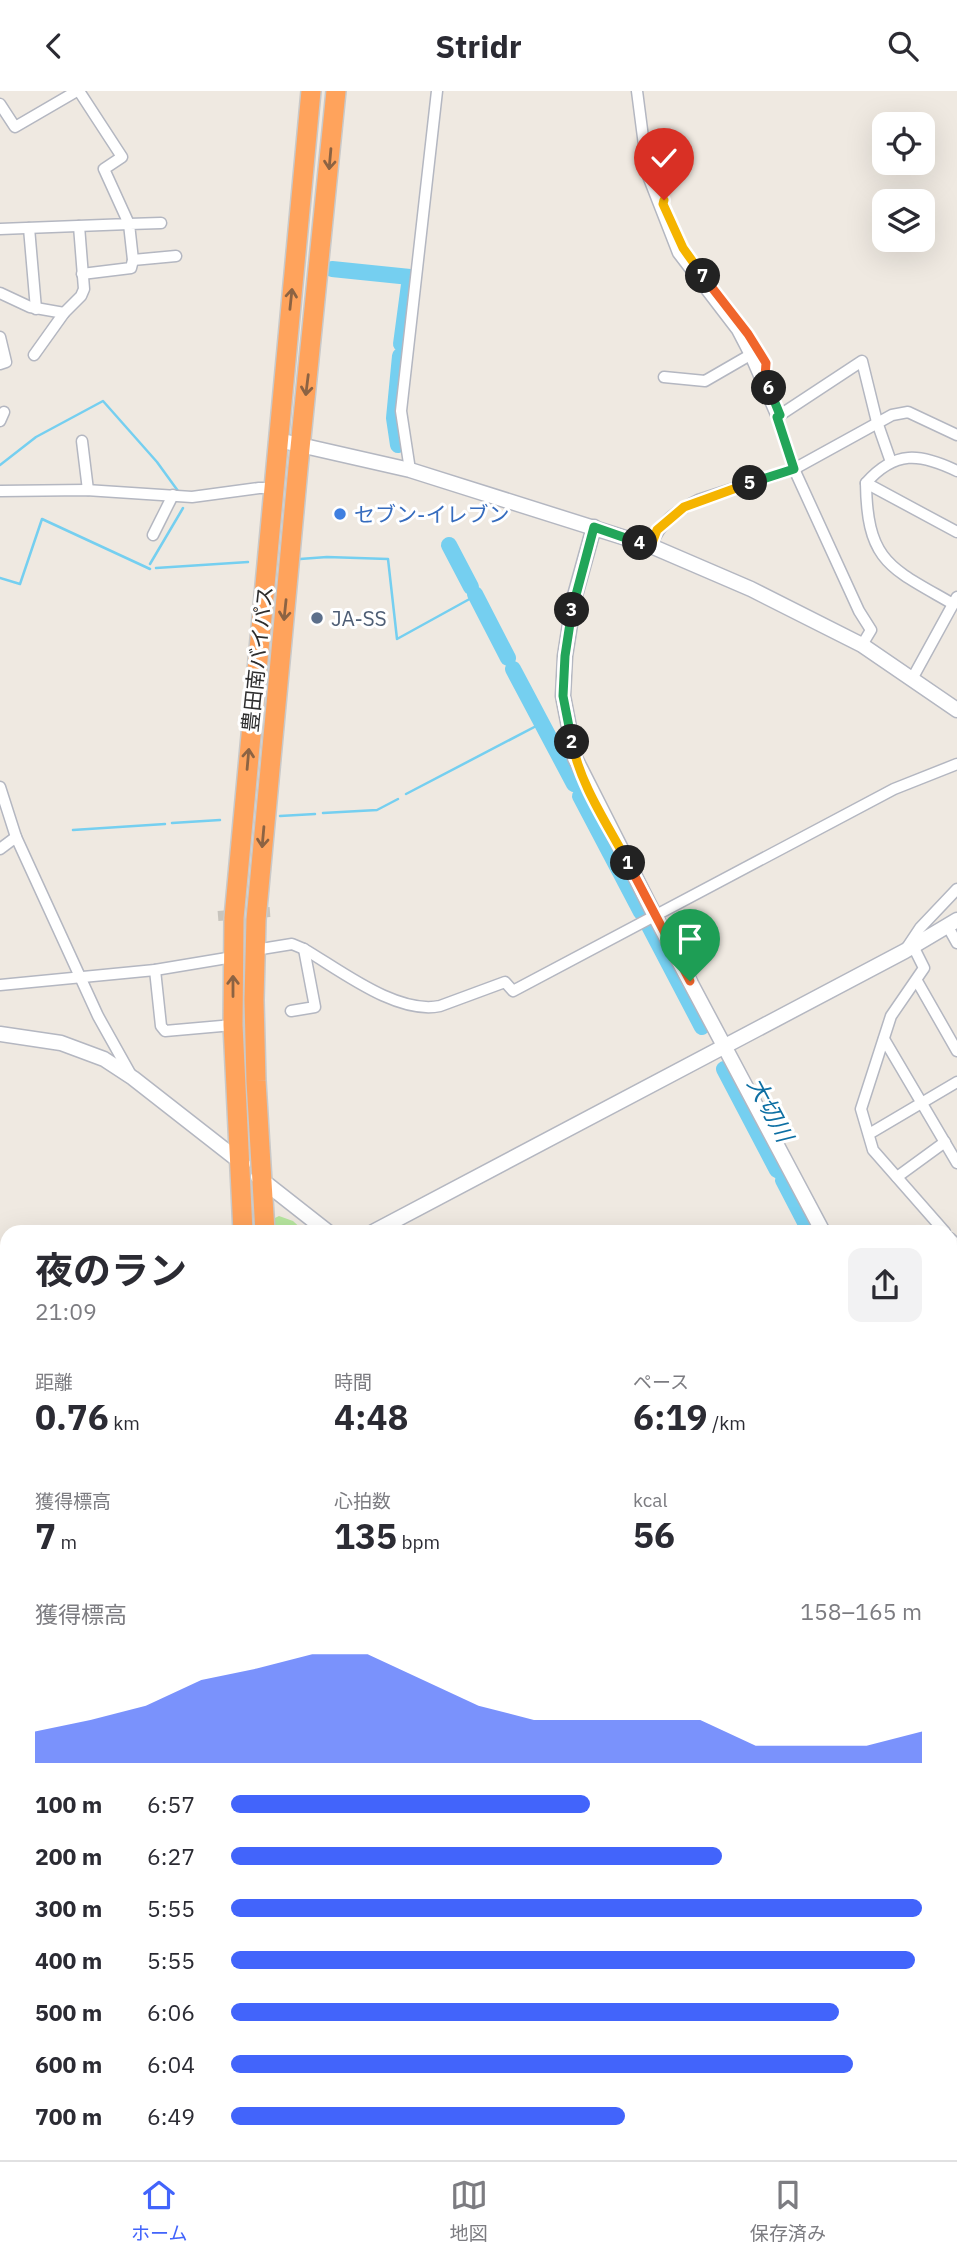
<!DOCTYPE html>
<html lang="ja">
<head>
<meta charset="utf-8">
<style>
	:root { --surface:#fff; --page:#f2f2f3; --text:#2b2b33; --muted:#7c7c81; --line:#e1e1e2; --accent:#4264fb }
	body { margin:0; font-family:"IBM Plex Sans","Noto Sans JP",sans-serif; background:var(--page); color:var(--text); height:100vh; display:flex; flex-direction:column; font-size:26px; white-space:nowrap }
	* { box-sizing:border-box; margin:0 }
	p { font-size:23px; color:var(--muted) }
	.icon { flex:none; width:38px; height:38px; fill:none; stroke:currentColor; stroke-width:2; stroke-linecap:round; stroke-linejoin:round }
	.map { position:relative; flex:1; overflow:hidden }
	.side { position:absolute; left:0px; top:1134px; width:957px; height:936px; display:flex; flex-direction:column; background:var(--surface); border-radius:21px 21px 0 0; box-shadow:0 7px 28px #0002 }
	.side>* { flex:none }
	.buttons { position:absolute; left:872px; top:21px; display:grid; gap:14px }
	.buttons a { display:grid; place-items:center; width:63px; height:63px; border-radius:14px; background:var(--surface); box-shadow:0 7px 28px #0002; font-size:35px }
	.pin { position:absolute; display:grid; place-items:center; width:60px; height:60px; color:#fff; margin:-72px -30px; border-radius:50% 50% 50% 0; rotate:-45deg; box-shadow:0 0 7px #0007 }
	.pin .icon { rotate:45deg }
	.km { position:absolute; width:35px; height:35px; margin:-18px; border-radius:50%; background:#222; color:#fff; font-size:19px; line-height:35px; text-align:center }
	.round { display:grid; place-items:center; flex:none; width:74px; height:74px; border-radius:14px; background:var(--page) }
	.overview { display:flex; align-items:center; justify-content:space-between; height:119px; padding:0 35px }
	h1 { font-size:38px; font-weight:700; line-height:52px }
	.figures { display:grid; grid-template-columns:repeat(3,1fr); gap:10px; height:119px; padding:7px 35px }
	.figures div { display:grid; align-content:center }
	.figures b { font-size:35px; font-weight:700 }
	.figures small { font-size:19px; font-weight:400 }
	.figures p { font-size:19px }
	.chart { height:196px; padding:14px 35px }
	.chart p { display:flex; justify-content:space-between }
	.chart svg { width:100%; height:126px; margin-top:7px; fill:var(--accent); opacity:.7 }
	ul { padding:0 35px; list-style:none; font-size:23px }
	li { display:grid; grid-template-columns:112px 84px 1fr; align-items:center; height:52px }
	li i { height:18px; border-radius:9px; background:var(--accent) }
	header { display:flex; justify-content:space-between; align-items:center; height:91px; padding:0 35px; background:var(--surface); font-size:32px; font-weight:700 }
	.tabs { display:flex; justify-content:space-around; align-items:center; height:98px; border-top:2px solid var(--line); background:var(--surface); font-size:19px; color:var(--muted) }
	.tabs a { display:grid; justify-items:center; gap:4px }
	.tabs .active { color:var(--accent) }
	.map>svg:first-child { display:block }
	.green { fill:#b6e59e }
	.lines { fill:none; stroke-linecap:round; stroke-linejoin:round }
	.stream { stroke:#75cff0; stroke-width:2.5 }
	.river { stroke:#75cff0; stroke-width:16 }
	.street-tunnel { stroke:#c8c4bd; stroke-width:10; stroke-dasharray:10 5; stroke-linecap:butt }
	.street-casing { stroke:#b4b7c1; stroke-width:13 }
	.secondary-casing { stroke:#b4b7c1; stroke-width:17 }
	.primary-casing { stroke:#c9c9c9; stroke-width:18 }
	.highway-casing { stroke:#c9c9c9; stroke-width:22 }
	.street { stroke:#fff; stroke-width:10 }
	.secondary { stroke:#fff; stroke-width:14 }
	.primary { stroke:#f2d163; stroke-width:16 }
	.highway { stroke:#ffa35c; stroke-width:19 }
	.oneway { stroke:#8c6343 }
	.split-1-casing { stroke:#fff; stroke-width:14 }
	.split-2-casing { stroke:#fff; stroke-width:14 }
	.split-3-casing { stroke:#fff; stroke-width:14 }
	.split-4-casing { stroke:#fff; stroke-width:14 }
	.split-5-casing { stroke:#fff; stroke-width:14 }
	.split-6-casing { stroke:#fff; stroke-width:14 }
	.split-7-casing { stroke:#fff; stroke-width:14 }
	.split-8-casing { stroke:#fff; stroke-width:14 }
	.split-1 { stroke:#f0652b; stroke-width:9 }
	.split-2 { stroke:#f5b400; stroke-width:9 }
	.split-3 { stroke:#22a559; stroke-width:9 }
	.split-4 { stroke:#22a559; stroke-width:9 }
	.split-5 { stroke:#f5b400; stroke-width:9 }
	.split-6 { stroke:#22a559; stroke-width:9 }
	.split-7 { stroke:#f0652b; stroke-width:9 }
	.split-8 { stroke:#f5b400; stroke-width:9 }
	.shop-dot { fill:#3f7fe0; stroke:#fff; stroke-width:2.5 }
	.service-dot { fill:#5c6f8a; stroke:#fff; stroke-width:2.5 }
	.labels { text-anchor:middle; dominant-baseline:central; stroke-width:6; stroke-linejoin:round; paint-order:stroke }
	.shop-label { font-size:21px; fill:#366cbe; stroke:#fff; text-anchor:start }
	.service-label { font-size:21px; fill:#4e5e75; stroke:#fff; text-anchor:start }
	.street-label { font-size:21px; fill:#2e2e2e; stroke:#fff }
	.water-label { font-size:23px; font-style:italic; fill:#0d6fa3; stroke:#fff }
</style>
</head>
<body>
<header><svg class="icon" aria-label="back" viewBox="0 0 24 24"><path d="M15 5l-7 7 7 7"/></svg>Stridr<svg class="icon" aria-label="search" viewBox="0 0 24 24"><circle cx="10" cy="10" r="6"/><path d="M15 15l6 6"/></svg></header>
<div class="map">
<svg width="957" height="2069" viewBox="0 0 957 2069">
	<rect width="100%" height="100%" fill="#efe9e1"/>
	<polygon class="green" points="279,1125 293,1130 305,1141 275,1141 273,1128"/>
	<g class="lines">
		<g class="stream">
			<polyline points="0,374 36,346 103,310 157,371 178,400"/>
			<polyline points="300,468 327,466 388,468 397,548 475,505"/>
			<polyline points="150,473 183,417"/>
			<polyline points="156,477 248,471"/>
			<polyline points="0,487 20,493 42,428 150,478"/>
			<polyline points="406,703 542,632"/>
			<polyline points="323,722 377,719 398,708"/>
			<polyline points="280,725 315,723"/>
			<polyline points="172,732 220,729"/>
			<polyline points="73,739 165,733"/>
			<polyline points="60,2063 61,2069"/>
		</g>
		<g class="river">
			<polyline points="332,178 410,186 401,253"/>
			<polyline points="398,354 394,327 400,265"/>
			<polyline points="449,454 471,496"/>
			<polyline points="475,503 508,567"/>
			<polyline points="513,578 574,693"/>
			<polyline points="580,705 641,821"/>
			<polyline points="648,833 702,936"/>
			<polyline points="724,978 777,1079"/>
			<polyline points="783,1089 810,1141"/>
			<polyline points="950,1407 957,1419"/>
		</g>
		<g class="street-tunnel">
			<polyline points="218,825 270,821"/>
			<polyline points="635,2069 635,2063"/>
		</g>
		<defs>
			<g id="street">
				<polyline points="637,0 648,85 678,162 737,239 750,264 777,326 794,378 859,520 871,539 862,554"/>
				<polyline points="0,13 15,36 77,0"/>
				<polyline points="29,137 36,218"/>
				<polyline points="0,138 129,133 104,78 122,66 79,0"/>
				<polyline points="133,169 176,165"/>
				<polyline points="82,183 131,177 133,169 129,133 161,132"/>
				<polyline points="0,202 30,216 64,222"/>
				<polyline points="738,230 766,272 765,286 768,295"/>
				<polyline points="0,246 6,271 0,273"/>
				<polyline points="34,264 64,222 81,205 84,198 79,135"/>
				<polyline points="664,286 705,290 750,264"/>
				<polyline points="777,326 862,270 877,331 891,371"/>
				<polyline points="0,330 4,321"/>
				<polyline points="82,350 88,399"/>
				<polyline points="410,379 401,320 437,0"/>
				<polyline points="866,392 957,441"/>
				<polyline points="0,400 86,399 192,406 259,397 274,397"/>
				<polyline points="153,444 173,404"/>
				<path d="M651,455c9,-24 25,-35 47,-46l96,-31 98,-54 16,-3 49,23"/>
				<path d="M953,513c-62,-36 -86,-41 -87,-121 29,-33 54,-30 91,-12"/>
				<polyline points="912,588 957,506"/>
				<polyline points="0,696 16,746 98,925 131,984"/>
				<polyline points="0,758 16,746"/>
				<polyline points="947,834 957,852"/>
				<polyline points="913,855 924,877 891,925 861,1018 873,1059 945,1141"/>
				<polyline points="906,858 920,837 957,798"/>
				<path d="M255,859l37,-6 12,5c36,21 93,66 136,57l65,-24 8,9 381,-202 63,-25"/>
				<polyline points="155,879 161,935 165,940 233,934"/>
				<polyline points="917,890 957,960"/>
				<polyline points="0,894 155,879 233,866"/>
				<polyline points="291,920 315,916 304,858"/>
				<polyline points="884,948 957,1072"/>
				<polyline points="869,1043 957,991"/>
				<polyline points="897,1086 945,1051"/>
				<polyline points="950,1147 957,1154"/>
				<polyline points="0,1196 7,1196"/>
				<polyline points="0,1208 7,1220"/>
				<polyline points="0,1299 7,1300"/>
				<polyline points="950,1327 957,1324"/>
				<polyline points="950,1493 957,1489"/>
				<polyline points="950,1657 957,1653"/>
				<polyline points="0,1750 7,1750"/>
				<polyline points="0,2010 7,2009"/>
				<polyline points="950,2013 957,2013"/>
				<polyline points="75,2063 76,2069"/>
			</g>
			<g id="secondary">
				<polyline points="278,349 410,379 651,455 751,498 862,554 957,619"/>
				<polyline points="594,436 574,508 565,565 563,605 575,667 655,825 823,1141"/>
				<polyline points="0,943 61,952 104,968 133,987 243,1073"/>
				<polyline points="258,1086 328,1141"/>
				<polyline points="373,1141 905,860 957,829"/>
				<polyline points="950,1163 957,1159"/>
				<polyline points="950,1382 957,1395"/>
				<polyline points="950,1784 957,1791"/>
			</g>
			<polyline id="primary" points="0,2042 7,2042"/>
			<g id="highway">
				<polyline points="243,1141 233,934 234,827 311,0"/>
				<polyline points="265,1141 256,990 254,909 256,829 298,377 336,0"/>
				<polyline points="950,2040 957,2040"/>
				<polyline points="0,2055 7,2055"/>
				<polyline points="292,2063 292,2069"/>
				<polyline points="323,2063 324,2069"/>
			</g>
		</defs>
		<use href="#street" class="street-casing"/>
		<use href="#secondary" class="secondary-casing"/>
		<use href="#primary" class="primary-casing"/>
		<use href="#highway" class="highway-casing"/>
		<use href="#street" class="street"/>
		<use href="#secondary" class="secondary"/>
		<use href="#primary" class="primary"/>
		<use href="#highway" class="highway"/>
	</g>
	<defs><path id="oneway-shaft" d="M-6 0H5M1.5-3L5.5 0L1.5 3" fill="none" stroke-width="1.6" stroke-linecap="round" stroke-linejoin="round" transform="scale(1.75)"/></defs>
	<g class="oneway">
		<use href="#oneway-shaft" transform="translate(330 68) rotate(95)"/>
		<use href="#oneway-shaft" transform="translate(291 208) rotate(-84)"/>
		<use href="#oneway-shaft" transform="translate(307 294) rotate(97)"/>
		<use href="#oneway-shaft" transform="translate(285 519) rotate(96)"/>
		<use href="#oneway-shaft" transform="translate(248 668) rotate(-85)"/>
		<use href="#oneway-shaft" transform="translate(263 746) rotate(95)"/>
		<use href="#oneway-shaft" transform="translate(233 895) rotate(-90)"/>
	</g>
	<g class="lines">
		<defs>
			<polyline id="split-1" points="628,772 690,890"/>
			<path id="split-2" d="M572,651c8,43 36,83 56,121"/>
			<polyline id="split-3" points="572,651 563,605 565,565 572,519"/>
			<polyline id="split-4" points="572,519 594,436 640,452"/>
			<polyline id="split-5" points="640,452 651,455 657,439 684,416 750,392"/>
			<polyline id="split-6" points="750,392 794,378 777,326 780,324 769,297"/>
			<polyline id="split-7" points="703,185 748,243 766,272 765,286 769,297"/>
			<polyline id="split-8" points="664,109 663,113 683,157 703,185"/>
		</defs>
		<use href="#split-1" class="split-1-casing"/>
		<use href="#split-2" class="split-2-casing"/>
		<use href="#split-3" class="split-3-casing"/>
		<use href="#split-4" class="split-4-casing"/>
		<use href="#split-5" class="split-5-casing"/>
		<use href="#split-6" class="split-6-casing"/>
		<use href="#split-7" class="split-7-casing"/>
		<use href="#split-8" class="split-8-casing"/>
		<use href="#split-1" class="split-1"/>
		<use href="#split-2" class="split-2"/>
		<use href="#split-3" class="split-3"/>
		<use href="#split-4" class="split-4"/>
		<use href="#split-5" class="split-5"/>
		<use href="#split-6" class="split-6"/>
		<use href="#split-7" class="split-7"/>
		<use href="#split-8" class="split-8"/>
	</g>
	<circle class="shop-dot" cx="340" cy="423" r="7"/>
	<circle class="service-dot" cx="317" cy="527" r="7"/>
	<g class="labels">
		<g class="shop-label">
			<text x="354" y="423">セブン-イレブン</text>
		</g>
		<g class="service-label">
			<text x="331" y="527">JA-SS</text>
		</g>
		<g class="street-label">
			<text transform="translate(257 568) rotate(-84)">豊田南バイパス</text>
		</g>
		<g class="water-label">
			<text transform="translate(771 1018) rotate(62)">大切川</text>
		</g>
	</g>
</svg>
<div class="buttons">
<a><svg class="icon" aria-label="locate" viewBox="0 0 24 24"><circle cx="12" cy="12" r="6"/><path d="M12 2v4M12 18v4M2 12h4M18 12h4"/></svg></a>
<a><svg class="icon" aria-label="layers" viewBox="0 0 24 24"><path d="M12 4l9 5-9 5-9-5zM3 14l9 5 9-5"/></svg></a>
</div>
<div class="pin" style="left:690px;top:890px;background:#1e9e55"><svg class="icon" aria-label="arrive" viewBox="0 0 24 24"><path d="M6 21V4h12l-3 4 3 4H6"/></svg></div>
<div class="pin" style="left:664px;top:109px;background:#d93025"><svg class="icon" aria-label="check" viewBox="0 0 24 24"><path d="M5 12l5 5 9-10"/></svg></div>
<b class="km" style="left:628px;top:772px">1</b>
<b class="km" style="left:572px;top:651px">2</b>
<b class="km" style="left:572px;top:519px">3</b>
<b class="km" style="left:640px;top:452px">4</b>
<b class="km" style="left:750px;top:392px">5</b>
<b class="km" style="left:769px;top:297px">6</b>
<b class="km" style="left:703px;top:185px">7</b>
<section class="side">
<div class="overview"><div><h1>夜のラン</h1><p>21:09</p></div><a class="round"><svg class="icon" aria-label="share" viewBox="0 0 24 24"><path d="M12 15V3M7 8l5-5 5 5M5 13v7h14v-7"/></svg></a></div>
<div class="figures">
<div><p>距離</p><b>0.76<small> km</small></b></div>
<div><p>時間</p><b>4:48</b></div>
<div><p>ペース</p><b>6:19<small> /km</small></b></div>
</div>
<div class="figures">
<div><p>獲得標高</p><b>7<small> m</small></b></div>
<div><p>心拍数</p><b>135<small> bpm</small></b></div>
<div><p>kcal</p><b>56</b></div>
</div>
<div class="chart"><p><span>獲得標高</span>158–165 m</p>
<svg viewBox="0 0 160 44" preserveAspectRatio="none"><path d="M0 44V33L10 29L20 24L30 15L40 11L50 6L60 6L70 15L80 24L90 29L100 29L110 29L120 29L130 38L140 38L150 38L160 33V44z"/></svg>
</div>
<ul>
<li><b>100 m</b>6:57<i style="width:52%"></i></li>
<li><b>200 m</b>6:27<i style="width:71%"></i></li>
<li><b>300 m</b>5:55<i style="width:100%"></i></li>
<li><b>400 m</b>5:55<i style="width:99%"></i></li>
<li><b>500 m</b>6:06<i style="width:88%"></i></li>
<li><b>600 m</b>6:04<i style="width:90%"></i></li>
<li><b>700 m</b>6:49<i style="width:57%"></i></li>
</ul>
</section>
</div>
<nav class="tabs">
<a class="active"><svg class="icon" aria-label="home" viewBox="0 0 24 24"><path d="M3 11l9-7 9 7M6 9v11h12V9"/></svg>ホーム</a>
<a><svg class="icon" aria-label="map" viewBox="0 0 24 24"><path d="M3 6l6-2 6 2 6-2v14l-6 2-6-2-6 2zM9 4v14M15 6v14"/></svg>地図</a>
<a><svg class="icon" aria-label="saved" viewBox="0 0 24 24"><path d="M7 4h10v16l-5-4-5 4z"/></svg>保存済み</a>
</nav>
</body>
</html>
